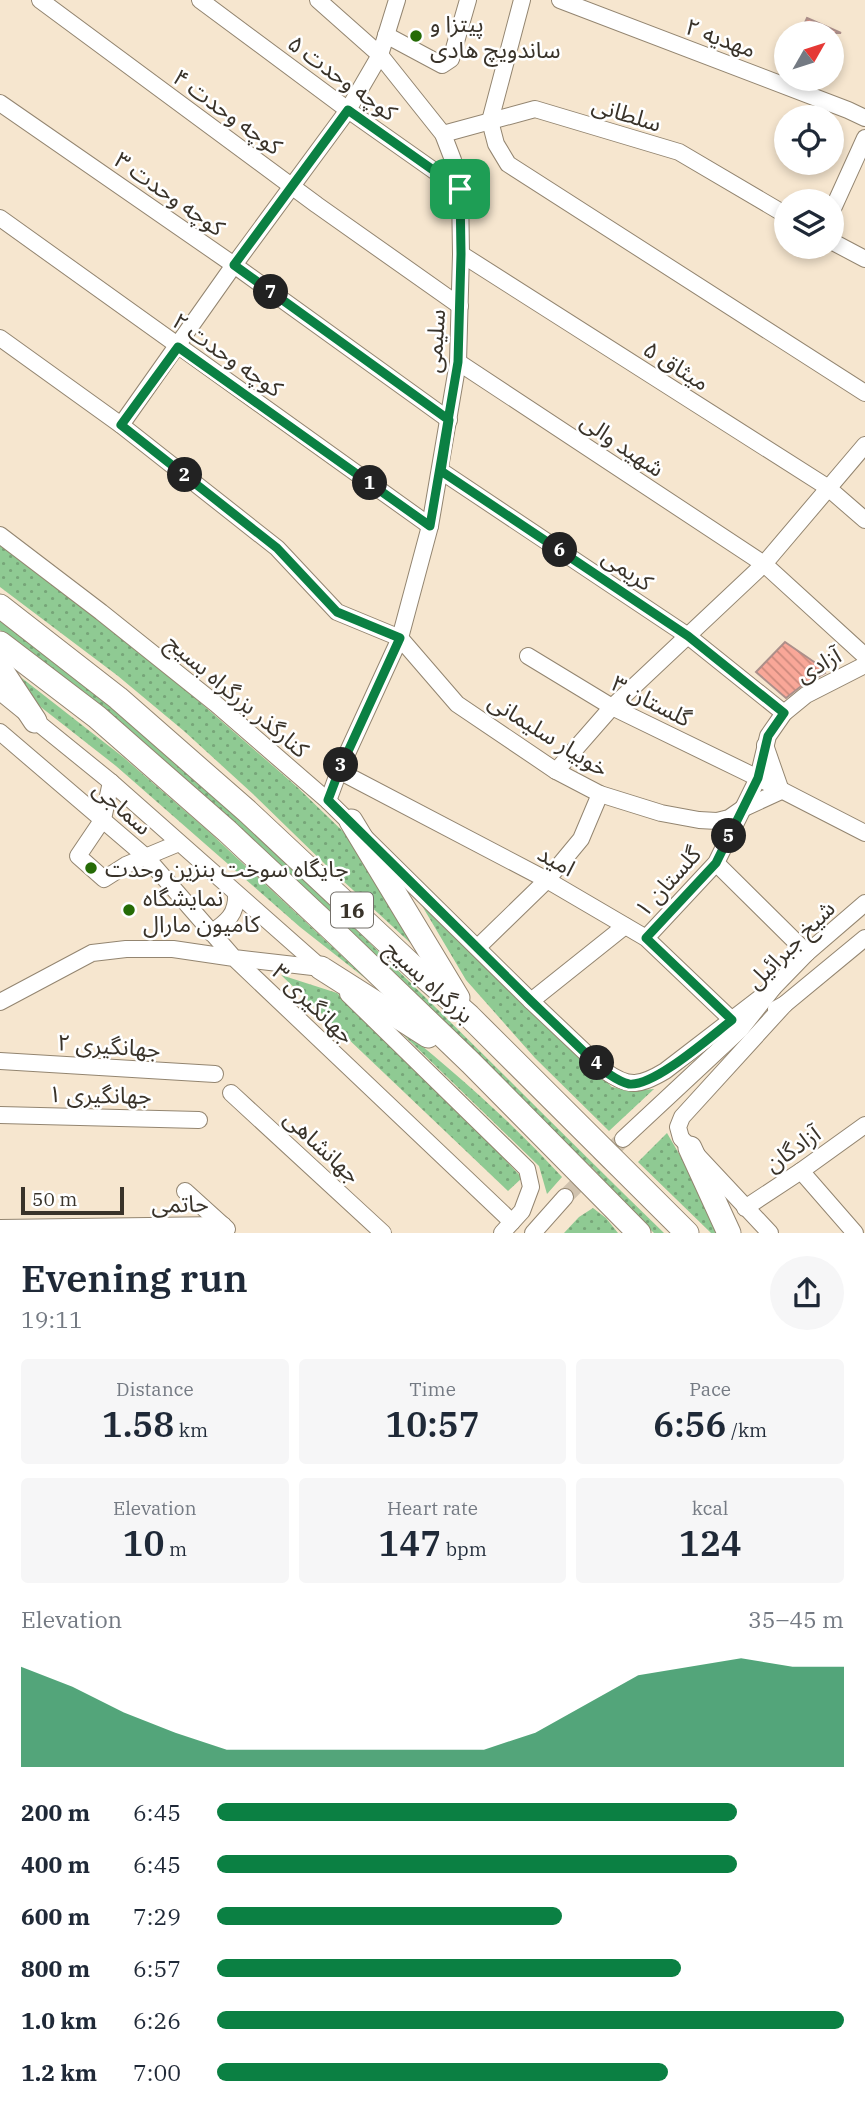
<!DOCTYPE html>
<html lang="en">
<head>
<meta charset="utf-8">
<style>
	:root { --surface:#fff; --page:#f6f6f7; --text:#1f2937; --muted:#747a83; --accent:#0b8043 }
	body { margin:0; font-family:"IBM Plex Serif","Noto Sans Arabic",serif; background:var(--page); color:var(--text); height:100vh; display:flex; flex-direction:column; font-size:26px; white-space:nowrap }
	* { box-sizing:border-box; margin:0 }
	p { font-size:23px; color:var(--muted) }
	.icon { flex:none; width:38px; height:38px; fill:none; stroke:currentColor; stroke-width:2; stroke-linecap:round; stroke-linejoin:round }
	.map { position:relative; height:1233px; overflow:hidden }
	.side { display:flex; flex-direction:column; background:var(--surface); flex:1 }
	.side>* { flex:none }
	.needle { width:46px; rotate:51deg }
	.tools { position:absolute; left:774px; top:21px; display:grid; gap:14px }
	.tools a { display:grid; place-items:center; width:70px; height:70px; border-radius:50%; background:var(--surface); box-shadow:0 4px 10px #0003; font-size:35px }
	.scale { position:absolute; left:21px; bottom:18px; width:103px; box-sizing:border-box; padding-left:7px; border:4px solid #39332a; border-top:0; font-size:19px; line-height:24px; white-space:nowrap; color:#39332a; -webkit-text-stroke:5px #fff; paint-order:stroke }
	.pin { position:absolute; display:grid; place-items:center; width:60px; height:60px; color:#fff; margin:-30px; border-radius:14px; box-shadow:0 4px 10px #0006 }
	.km { position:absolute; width:35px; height:35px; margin:-18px; border-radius:50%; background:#222; color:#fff; font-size:19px; line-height:35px; text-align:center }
	.round { display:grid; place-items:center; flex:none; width:74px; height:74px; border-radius:37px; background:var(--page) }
	.summary { display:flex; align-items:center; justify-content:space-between; height:119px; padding:0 21px }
	h1 { font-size:38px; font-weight:600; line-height:52px }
	.figures { display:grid; grid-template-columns:repeat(3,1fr); gap:10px; height:119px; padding:7px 21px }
	.figures div { display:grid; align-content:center; border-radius:7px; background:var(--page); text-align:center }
	.figures b { font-size:35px; font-weight:600 }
	.figures small { font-size:19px; font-weight:400 }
	.figures p { font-size:19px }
	.chart { height:196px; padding:14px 21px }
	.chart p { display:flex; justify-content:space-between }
	.chart svg { width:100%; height:126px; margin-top:7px; fill:var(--accent); opacity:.7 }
	ul { padding:0 21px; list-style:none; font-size:23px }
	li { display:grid; grid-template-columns:112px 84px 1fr; align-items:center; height:52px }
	li i { height:18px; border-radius:9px; background:var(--accent) }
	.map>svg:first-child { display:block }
	.grass { fill:url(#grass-dots) }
	.building { fill:url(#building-back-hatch); stroke:#ac8f8a; stroke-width:2 }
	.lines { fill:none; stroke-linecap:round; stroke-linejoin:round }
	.minor-tunnel { stroke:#d0c2ae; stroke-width:16; stroke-dasharray:16 8; stroke-linecap:butt }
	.minor-casing { stroke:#938570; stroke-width:18 }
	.highway-casing { stroke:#938570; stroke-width:25 }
	.minor { stroke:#fff; stroke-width:16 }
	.highway { stroke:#fff; stroke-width:23 }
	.route-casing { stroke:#fff; stroke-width:14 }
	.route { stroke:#0b8043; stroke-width:9 }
	.poi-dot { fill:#256b06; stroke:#fff; stroke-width:2.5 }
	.labels { text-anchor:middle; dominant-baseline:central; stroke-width:5; stroke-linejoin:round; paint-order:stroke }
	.shield { fill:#fff; stroke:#74706a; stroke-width:2 }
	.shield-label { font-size:21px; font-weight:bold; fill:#39332a }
	.poi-label { font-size:23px; fill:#39332a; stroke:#fff; text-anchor:start }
	.street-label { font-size:23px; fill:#39332a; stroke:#fff }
</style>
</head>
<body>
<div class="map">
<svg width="865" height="1233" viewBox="0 0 865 1233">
	<defs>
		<pattern id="grass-dots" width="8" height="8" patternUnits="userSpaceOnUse" patternTransform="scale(1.75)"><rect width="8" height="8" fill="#8fca93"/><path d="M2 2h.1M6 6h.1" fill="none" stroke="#76a578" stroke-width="1.8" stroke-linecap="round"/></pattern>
		<pattern id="building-back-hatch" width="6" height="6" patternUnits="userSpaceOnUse" patternTransform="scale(1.75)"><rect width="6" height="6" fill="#f9a798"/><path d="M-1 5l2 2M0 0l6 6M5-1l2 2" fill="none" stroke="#cb897c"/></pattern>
	</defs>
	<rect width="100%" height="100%" fill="#f6e6cf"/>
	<g class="grass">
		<polygon points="0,543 65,591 195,698 296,786 357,845 417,949 328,867 253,794 184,731 118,676 0,587"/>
		<path d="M0,621c41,30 82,61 121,94 191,162 364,344 543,518h-10l-51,-49 -565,-526 -38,-28z"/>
		<polygon points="0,661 123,757 207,830 370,982 300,927 116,766 0,675"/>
		<polygon points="421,904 612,1087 632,1091 654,1089 609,1131 535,1058 466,980"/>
		<polygon points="281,975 337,993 460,1111 522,1178 508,1191"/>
		<path d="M382,1014c64,50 125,103 180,163l-15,17 -8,-28z"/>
		<polygon points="667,1133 725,1233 711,1233 638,1162"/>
		<polygon points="593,1208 606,1218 618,1233 564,1233 579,1217"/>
	</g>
	<g class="building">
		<polygon points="807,18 841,33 800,33"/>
		<polygon points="785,642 817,664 825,673 800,687 786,698 756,672"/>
	</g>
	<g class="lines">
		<polyline class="minor-tunnel" points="565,1197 623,1139"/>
		<defs>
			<g id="minor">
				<polyline points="40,0 317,205 460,306"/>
				<polyline points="200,0 348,110 460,189"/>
				<polyline points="318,0 380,55 443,134 453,160 460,189 461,254 458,362 430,526 400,638 339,771 328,801"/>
				<polyline points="522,0 490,121 496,144 508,164 865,393"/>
				<polyline points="560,0 848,110 865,118"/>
				<polyline points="386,35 442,65 451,59 468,0"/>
				<polyline points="0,103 234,265 449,420"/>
				<polyline points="443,134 535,109 679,152 786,215"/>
				<polyline points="831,213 865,138"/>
				<polyline points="0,218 430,526"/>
				<polyline points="831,241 865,259"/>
				<polyline points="461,254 827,487 865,520"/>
				<polyline points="0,338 121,425 277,548 337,612 400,638 457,704 556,771 600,794 661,813 699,820 717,821 729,818 742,809 781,791 765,745"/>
				<polyline points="458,362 764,564 865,656"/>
				<polyline points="121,425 234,265 348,110 380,55 397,0"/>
				<polyline points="441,471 688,636 784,713"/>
				<path d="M0,535l101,77 115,92 112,97 203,200 74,70c24,17 35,15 60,0l108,-83"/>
				<polyline points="528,656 612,707 758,778 865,833"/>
				<polyline points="0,692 111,782 327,973"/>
				<polyline points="0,732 146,857 234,958 321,968"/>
				<polyline points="339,771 547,880 646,938 732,1020"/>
				<polyline points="556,771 612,707 764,564 865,445"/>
				<polyline points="111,782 103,819 78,856 104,879 126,865 179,843"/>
				<polyline points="716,863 807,953"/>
				<path d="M211,933c16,-11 26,-19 25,-39"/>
				<polyline points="646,938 716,863 758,778 768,736 784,713 806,695 865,665"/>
				<polyline points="478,947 547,880 581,839 600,794"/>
				<polyline points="348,994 527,1169 531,1187 522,1211 502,1233"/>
				<polyline points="531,1001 625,926"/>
				<polyline points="0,1002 92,953 126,949 173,949 234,958 512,1222"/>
				<polyline points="776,1009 785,1004 865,938"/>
				<polyline points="0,1061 215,1074"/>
				<polyline points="231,1093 383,1233"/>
				<polyline points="0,1115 199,1120"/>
				<polyline points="623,1139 740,1030 773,988 807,953 865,903"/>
				<polyline points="801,1171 855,1233"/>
				<polyline points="185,1191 227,1229"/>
				<polyline points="745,1208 801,1171 865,1125"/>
				<polyline points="0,1228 223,1225"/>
				<polyline points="533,1233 565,1197"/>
				<polyline points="770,1233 681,1138 678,1127 682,1117 785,1004"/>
			</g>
			<g id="highway">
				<polyline points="0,606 118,698 247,811 420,973 469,1016 687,1233"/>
				<polyline points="0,643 97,717 227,831 338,935 471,1063 639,1233"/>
				<polyline points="0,668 35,721"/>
				<polyline points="351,821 458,998"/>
				<polyline points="321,968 428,1036"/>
				<polyline points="690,1148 729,1233"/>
			</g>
		</defs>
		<use href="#minor" class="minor-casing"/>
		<use href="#highway" class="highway-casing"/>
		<use href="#minor" class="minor"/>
		<use href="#highway" class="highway"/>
	</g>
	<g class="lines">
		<defs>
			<path id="route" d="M460,189l1,65 -3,108 -28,164 -252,-179 -57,78 156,123 60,64 63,26 -61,133 -11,29 203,201 73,70c8,5 15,11 25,13 25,3 82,-48 103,-64l-86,-82 70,-75 42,-85 10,-42 16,-23 -96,-77 -247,-165 8,-51 -215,-155 114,-155 112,79"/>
		</defs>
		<use href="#route" class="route-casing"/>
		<use href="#route" class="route"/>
	</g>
	<g class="poi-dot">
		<circle cx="416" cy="36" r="7"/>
		<circle cx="91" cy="868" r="7"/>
		<circle cx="129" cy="910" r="7"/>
	</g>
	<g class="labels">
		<rect class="shield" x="331" y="892.5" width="42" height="35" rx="5"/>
		<g class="shield-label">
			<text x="352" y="910">16</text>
		</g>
		<g class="poi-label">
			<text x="430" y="23">پیتزا و<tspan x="430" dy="26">ساندویچ هادی</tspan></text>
			<text x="105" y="868">جایگاه سوخت بنزین وحدت</text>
			<text x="143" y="897">نمایشگاه<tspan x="143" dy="26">کامیون مارال</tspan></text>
		</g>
		<g class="street-label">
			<text transform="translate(721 37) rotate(20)">مهدیه ۲</text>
			<text transform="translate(343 77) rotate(36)">کوچه وحدت ۵</text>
			<text transform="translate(228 111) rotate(36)">کوچه وحدت ۴</text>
			<text transform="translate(627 113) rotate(17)">سلطانی</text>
			<text transform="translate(170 193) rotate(35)">کوچه وحدت ۳</text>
			<text transform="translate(434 341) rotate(-86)">سلیمی</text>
			<text transform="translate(228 354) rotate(35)">کوچه وحدت ۲</text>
			<text transform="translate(677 365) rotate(32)">میثاق ۵</text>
			<text transform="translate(623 444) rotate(34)">شهید والی</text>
			<text transform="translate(628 569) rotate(34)">کریمی</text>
			<text transform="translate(818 664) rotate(-29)">آزادی</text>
			<text transform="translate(238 695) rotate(40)">کنارگذر بزرگراه بسیج</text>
			<text transform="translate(652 700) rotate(27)">گلستان ۳</text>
			<text transform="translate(549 734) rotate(32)">خوبیار سلیمانی</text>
			<text transform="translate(123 807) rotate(41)">سماجی</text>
			<text transform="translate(557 860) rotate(29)">امید</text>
			<text transform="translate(667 881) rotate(-48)">گلستان ۱</text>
			<text transform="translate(790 944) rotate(-45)">شیخ جبرائیل</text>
			<text transform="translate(430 981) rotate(42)">بزرگراه بسیج</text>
			<text transform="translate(314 1003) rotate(44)">جهانگیری ۳</text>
			<text transform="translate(109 1045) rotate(4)">جهانگیری ۲</text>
			<text transform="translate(100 1094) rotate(1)">جهانگیری ۱</text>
			<text transform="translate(323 1146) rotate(43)">جهانشاهی</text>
			<text transform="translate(792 1148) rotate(-35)">آزادگان</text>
			<text transform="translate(180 1203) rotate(-1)">حاتمی</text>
		</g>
	</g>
</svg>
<div class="tools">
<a><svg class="needle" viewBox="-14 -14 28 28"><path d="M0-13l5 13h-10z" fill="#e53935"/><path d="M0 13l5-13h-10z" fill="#747a83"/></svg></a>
<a><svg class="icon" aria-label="locate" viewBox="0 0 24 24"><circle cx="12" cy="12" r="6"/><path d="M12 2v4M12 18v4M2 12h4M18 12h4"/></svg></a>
<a><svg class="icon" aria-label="layers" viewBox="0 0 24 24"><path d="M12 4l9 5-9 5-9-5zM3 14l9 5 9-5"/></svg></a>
</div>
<div class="scale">50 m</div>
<div class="pin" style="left:460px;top:189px;background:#1e9e55"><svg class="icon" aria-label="arrive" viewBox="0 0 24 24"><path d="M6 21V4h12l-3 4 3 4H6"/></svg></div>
<b class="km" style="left:370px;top:483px">1</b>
<b class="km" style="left:185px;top:475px">2</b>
<b class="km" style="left:341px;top:765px">3</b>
<b class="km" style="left:597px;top:1063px">4</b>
<b class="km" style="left:729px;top:836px">5</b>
<b class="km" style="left:560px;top:550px">6</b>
<b class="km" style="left:271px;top:292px">7</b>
</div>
<section class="side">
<div class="summary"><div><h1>Evening run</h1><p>19:11</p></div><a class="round"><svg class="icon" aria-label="share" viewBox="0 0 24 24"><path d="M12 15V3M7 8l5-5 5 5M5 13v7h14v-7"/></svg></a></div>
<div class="figures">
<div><p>Distance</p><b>1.58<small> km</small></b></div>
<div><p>Time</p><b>10:57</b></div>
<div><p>Pace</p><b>6:56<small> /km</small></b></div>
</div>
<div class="figures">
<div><p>Elevation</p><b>10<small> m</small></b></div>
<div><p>Heart rate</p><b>147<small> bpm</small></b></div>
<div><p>kcal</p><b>124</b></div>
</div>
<div class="chart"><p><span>Elevation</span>35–45 m</p>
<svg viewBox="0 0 160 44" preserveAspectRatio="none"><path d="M0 44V9L10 16L20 25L30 32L40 38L50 38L60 38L70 38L80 38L90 38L100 32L110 22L120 12L130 9L140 6L150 9L160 9V44z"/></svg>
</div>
<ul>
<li><b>200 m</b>6:45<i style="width:83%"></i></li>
<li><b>400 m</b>6:45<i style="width:83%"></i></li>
<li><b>600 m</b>7:29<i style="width:55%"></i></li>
<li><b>800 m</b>6:57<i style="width:74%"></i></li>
<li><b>1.0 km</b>6:26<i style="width:100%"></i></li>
<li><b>1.2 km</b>7:00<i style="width:72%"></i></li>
</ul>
</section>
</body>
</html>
